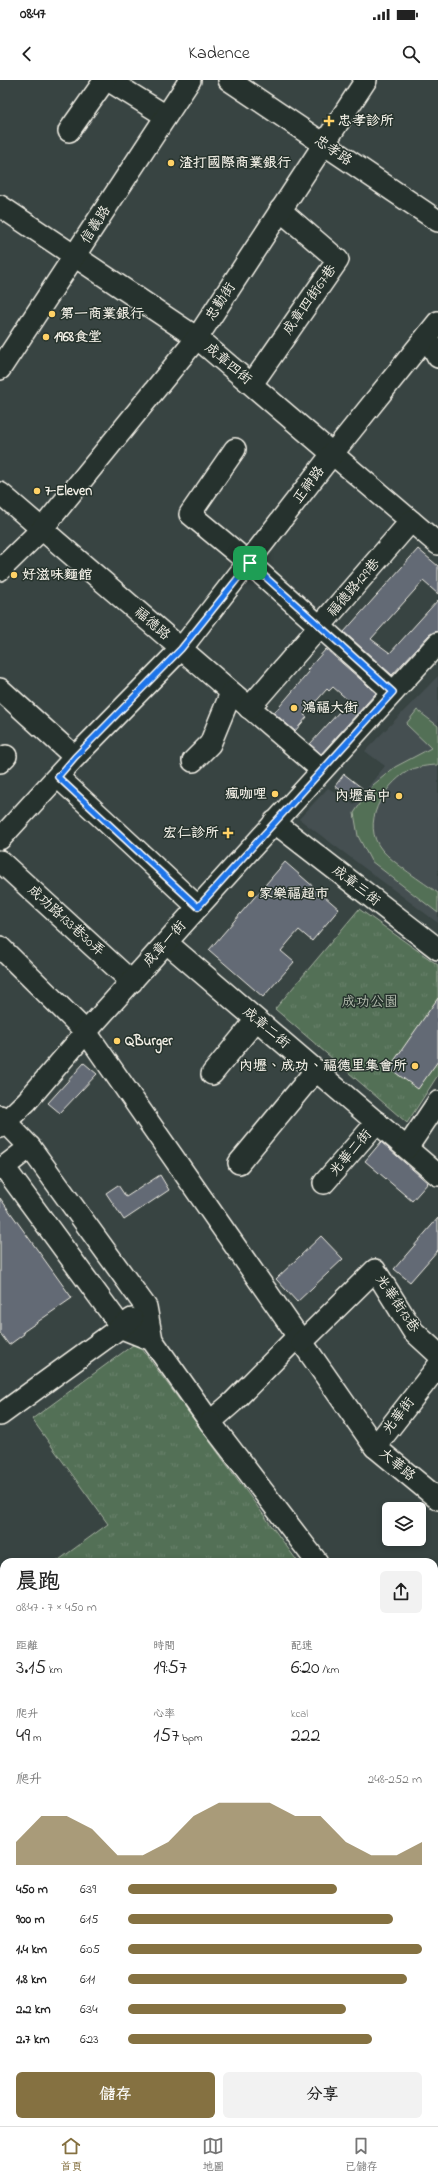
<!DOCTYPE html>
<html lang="zh-TW">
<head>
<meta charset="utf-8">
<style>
	:root { --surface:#fff; --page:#f2f2f2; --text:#222; --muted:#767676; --line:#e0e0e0; --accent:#857141 }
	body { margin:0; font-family:"Indie Flower","LXGW WenKai TC",sans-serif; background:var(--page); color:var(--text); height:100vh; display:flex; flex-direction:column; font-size:15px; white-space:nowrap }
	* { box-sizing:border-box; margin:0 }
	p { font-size:13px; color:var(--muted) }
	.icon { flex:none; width:22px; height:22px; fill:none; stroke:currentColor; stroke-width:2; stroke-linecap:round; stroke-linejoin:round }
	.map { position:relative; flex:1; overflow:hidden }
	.sheet { position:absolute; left:0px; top:1478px; width:438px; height:568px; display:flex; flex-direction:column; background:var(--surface); border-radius:12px 12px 0 0; box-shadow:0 2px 6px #0003 }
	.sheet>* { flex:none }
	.tools { position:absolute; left:382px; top:1422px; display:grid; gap:8px }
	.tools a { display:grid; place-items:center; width:44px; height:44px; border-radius:6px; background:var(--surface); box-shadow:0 2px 6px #0003; font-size:20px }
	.pin { position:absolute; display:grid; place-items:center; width:34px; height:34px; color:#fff; margin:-17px; border-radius:8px; box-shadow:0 2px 6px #0006 }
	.round { display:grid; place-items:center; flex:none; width:42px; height:42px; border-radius:6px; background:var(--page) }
	.overview { display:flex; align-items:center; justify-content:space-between; height:68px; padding:0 16px }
	h1 { font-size:22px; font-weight:600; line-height:30px }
	.stats { display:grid; grid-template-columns:repeat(3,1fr); gap:6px; height:68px; padding:4px 16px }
	.stats div { display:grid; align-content:center }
	.stats b { font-size:20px; font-weight:600 }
	.stats small { font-size:11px; font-weight:400 }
	.stats p { font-size:11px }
	.chart { height:112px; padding:8px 16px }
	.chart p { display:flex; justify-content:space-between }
	.chart svg { width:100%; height:72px; margin-top:4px; fill:var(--accent); opacity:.7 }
	.button { display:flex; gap:8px; margin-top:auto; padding:8px 16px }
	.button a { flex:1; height:46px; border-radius:6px; background:var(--accent); color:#fff; font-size:16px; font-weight:600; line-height:46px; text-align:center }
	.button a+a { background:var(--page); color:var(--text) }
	ul { padding:0 16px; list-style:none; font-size:13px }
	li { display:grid; grid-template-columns:64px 48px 1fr; align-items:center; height:30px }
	li i { height:10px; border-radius:5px; background:var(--accent) }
	.status { display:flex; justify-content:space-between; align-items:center; height:28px; padding:0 20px; background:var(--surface); direction:ltr }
	.status svg { height:11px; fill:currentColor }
	header { display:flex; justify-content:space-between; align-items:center; height:52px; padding:0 16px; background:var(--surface); font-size:18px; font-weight:600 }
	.dock { display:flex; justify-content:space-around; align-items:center; height:56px; border-top:1px solid var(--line); background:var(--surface); font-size:11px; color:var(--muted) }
	.dock a { display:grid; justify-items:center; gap:2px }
	.dock .on { color:var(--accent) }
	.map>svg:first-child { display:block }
	.built { fill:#454f51 }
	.grass { fill:url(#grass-tufts); stroke:#a4b09f }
	.garden { fill:#536f56; stroke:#a4b09f }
	.building { fill:#636a74; stroke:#f4f1e8 }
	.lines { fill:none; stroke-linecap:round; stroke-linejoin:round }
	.minor-casing { stroke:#f4f1e8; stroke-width:24 }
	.minor { stroke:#26332d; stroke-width:21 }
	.route-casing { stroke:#fff; stroke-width:8 }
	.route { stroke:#1a73e8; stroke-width:5 }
	.poi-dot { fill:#ffd166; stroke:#26332d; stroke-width:1.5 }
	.labels { text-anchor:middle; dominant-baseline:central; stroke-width:3; stroke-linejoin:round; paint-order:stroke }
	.poi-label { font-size:14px; font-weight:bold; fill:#f4f1e8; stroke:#26332d; text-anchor:start }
	.street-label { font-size:14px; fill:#f4f1e8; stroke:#26332d }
	.park-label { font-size:14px; fill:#b4bdae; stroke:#26332d }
</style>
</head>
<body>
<div class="status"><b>08:47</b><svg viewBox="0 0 49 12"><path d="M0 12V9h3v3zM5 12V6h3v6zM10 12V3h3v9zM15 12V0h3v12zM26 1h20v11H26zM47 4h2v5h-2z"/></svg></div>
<header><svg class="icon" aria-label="back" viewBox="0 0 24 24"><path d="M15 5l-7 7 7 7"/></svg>Kadence<svg class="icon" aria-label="search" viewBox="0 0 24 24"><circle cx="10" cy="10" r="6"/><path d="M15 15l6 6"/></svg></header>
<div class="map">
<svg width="438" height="2046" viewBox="0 0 438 2046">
	<defs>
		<pattern id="grass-tufts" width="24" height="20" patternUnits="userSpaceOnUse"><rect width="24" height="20" fill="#536f56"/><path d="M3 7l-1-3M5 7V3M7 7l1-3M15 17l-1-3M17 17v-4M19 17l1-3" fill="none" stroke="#6c846e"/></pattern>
	</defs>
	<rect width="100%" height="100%" fill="#384442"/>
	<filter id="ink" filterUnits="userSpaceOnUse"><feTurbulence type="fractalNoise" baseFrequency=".025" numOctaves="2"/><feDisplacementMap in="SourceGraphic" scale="8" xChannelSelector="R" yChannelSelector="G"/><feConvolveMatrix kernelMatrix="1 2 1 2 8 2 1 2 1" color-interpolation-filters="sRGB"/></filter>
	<g filter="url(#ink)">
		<polygon class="built" points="438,596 438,843 299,739 328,708 354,724 385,686 365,671"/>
		<g class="grass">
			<polygon points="359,829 438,885 438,995 407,1043 275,929"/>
			<polygon points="137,1262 298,1482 56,1482 108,1444 32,1339"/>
			<polygon points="4,1520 4,1728 0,1731 0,1523"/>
		</g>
		<g class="garden">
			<path d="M417,630l21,16v39c-8,0 -23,2 -30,6 -25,15 -48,53 -26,79 11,13 41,32 56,43v20l-67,-52 -13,-25 -4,-23 19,-28 22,-18 36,-19 -25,-24z"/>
			<polygon points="0,1804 4,1809 4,1856 0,1859"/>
		</g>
		<g class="building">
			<polygon points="418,469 438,486 438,514 423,501 371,559 390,573 438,520 438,551 429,555 392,595 344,552"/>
			<polygon points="326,569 376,613 321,674 310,664 349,621 333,607 329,611 327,609 304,635 307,637 295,651 274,633 309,592 307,590"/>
			<polygon points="344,694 362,708 353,719 335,706"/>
			<polygon points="285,782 339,829 312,861 299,850 291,859 281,871 294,882 263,917 209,870"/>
			<polygon points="438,918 438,981 418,1009 389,988"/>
			<polygon points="84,983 97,994 60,1033 48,1023"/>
			<polygon points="381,1062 428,1103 412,1121 365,1081"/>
			<polygon points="160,1095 169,1110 124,1140 106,1113 118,1105 126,1117"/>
			<polygon points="0,1118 72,1218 23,1252 24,1254 9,1265 0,1253"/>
			<polygon points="438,1138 438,1170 410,1202 394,1189"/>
			<polygon points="321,1156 343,1179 297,1222 276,1199"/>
		</g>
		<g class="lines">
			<defs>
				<g id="minor">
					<polyline points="108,0 166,36"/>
					<polyline points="229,0 438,141"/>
					<polyline points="69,51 105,0"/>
					<polyline points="0,126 197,258 438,464"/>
					<polyline points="427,257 438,277"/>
					<polyline points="0,289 190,0"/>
					<polyline points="252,304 338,180 280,130"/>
					<polyline points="235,369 190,434 249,483 393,612"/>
					<polyline points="0,413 322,690"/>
					<polyline points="0,490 42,449 197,258 366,0"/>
					<polyline points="0,609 75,677"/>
					<polyline points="249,628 411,441"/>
					<polyline points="193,681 210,664 231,613"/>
					<polyline points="0,682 6,676"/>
					<polyline points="58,697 198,827"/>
					<polyline points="274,742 438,869"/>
					<polyline points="0,759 75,677 181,569 333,373 438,242"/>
					<polyline points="0,781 132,902"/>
					<polyline points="167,863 438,1095"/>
					<polyline points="0,867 86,952 375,1367 438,1419"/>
					<polyline points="212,994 256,940"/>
					<polyline points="0,1036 30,1067"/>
					<polyline points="0,1047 27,1021 86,952 198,827 438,563"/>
					<polyline points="407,1068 438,1022"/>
					<polyline points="239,1083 316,990"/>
					<polyline points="324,1103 377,1042"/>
					<polyline points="152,1260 122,1248 4,1087 30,1067 146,1227 152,1260 210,1342 233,1322 298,1256"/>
					<polyline points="302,1262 375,1190 413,1251 438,1274"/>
					<polyline points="0,1335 132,1239"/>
					<polyline points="210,1342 317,1482"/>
					<polyline points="375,1367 438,1286"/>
					<polyline points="434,1625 438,1630"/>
					<polyline points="434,1727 438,1724"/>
					<polyline points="0,1872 4,1870"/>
					<polyline points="0,1918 4,1922"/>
					<polyline points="0,1982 4,1987"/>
					<polyline points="49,2042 53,2046"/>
				</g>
			</defs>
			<use href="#minor" class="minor-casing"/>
			<use href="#minor" class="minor"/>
		</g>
	</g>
	<g class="lines" filter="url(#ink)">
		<defs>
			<polygon id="route" points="250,483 393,612 198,827 58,697 75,677 181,569"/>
		</defs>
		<use href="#route" class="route-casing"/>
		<use href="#route" class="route"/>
	</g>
	<g class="poi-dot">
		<path d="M327 35h4v4h4v4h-4v4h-4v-4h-4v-4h4z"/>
		<circle cx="171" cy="83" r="4"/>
		<circle cx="52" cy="234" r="4"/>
		<circle cx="46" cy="257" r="4"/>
		<circle cx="37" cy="411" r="4"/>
		<circle cx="14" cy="495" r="4"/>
		<circle cx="294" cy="628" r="4"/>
		<circle cx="275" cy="714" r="4"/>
		<circle cx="399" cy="716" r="4"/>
		<path d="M226 747h4v4h4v4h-4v4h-4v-4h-4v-4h4z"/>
		<circle cx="251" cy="814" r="4"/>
		<circle cx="117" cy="961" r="4"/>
		<circle cx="415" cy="986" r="4"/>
	</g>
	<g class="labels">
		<g class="poi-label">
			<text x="338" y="41">忠孝診所</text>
			<text x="179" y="83">渣打國際商業銀行</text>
			<text x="60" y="234">第一商業銀行</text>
			<text x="54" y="257">1968食堂</text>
			<text x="45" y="411">7-Eleven</text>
			<text x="22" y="495">好滋味麵館</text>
			<text x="302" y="628">鴻福大街</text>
			<text x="267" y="714" text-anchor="end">瘋咖哩</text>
			<text x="391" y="716" text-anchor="end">內壢高中</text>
			<text x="219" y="753" text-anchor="end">宏仁診所</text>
			<text x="259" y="814">家樂福超市</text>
			<text x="125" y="961">QBurger</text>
			<text x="407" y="986" text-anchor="end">內壢、成功、福德里集會所</text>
		</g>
		<g class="street-label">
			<text transform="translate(333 71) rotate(34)">忠孝路</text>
			<text transform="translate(96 145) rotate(-57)">信義路</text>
			<text transform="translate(310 220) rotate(-55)">成章四街67巷</text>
			<text transform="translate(221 222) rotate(-57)">忠勤街</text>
			<text transform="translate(228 284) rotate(40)">成章四街</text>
			<text transform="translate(309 405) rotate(-53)">正神路</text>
			<text transform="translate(354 508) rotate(-49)">福德路129巷</text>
			<text transform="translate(152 544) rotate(41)">福德路</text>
			<text transform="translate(356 806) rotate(38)">成章三街</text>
			<text transform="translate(66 841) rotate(42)">成功路133巷30弄</text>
			<text transform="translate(165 864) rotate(-48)">成章一街</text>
			<text transform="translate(266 948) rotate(40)">成章二街</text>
			<text transform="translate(351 1073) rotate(-49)">光華二街</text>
			<text transform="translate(397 1224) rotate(56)">光華街13巷</text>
			<text transform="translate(399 1336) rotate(-52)">光華街</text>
			<text transform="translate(397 1385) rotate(40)">大華路</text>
		</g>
		<g class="park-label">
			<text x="370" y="922">成功公園</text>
		</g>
	</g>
</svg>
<div class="tools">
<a><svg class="icon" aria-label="layers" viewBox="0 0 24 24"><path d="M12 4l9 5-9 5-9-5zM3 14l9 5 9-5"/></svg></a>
</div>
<div class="pin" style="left:250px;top:483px;background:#1e9e55"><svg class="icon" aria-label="arrive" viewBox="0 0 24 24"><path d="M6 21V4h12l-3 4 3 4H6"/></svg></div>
<section class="sheet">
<div class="overview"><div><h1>晨跑</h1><p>08:47 · 7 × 450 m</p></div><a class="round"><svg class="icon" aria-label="share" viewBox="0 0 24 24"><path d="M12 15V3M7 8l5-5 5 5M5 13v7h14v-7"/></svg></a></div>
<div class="stats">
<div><p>距離</p><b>3.15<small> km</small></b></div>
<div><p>時間</p><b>19:57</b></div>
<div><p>配速</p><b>6:20<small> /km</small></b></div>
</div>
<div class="stats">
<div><p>爬升</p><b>49<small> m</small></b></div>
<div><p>心率</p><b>157<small> bpm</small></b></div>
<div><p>kcal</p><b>222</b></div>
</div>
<div class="chart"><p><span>爬升</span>248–252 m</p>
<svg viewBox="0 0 160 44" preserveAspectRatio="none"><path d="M0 44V30L10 14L20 14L30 22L40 38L50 38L60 30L70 14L80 6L90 6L100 6L110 14L120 14L130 30L140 38L150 38L160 30V44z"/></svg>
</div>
<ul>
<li><b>450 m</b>6:39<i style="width:71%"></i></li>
<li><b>900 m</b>6:15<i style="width:90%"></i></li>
<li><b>1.4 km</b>6:05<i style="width:100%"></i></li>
<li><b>1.8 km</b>6:11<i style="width:95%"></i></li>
<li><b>2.2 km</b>6:34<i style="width:74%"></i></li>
<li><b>2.7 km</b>6:23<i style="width:83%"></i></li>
</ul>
<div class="button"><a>儲存</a><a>分享</a></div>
</section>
</div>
<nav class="dock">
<a class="on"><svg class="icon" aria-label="home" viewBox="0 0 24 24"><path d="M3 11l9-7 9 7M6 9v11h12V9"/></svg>首頁</a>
<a><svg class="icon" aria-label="map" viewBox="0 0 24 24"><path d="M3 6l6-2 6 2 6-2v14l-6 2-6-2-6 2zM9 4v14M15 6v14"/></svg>地圖</a>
<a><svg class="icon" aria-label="saved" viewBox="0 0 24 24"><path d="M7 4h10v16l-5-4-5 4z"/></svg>已儲存</a>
</nav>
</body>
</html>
